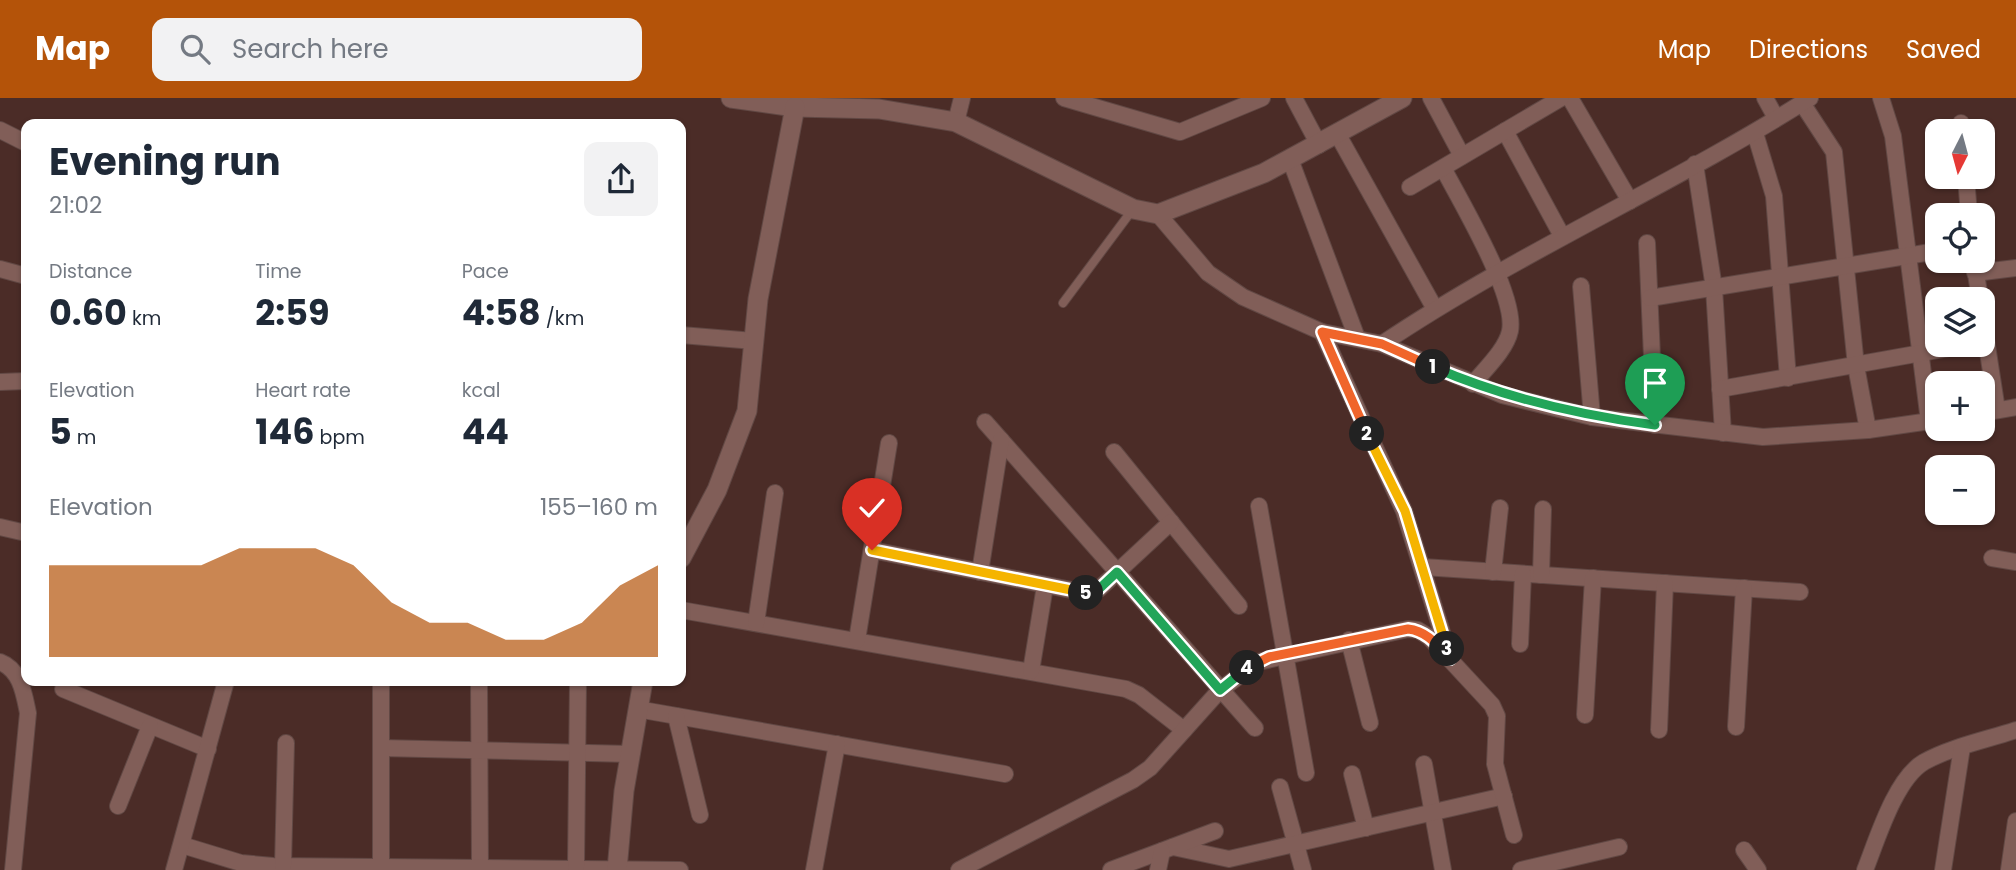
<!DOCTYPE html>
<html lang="en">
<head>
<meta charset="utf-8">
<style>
	:root { --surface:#fff; --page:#f2f2f3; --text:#1f2937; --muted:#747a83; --accent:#b45309 }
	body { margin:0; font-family:Poppins,sans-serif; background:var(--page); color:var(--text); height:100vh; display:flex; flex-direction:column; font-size:26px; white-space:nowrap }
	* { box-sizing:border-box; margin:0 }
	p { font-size:23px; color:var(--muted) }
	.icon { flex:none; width:38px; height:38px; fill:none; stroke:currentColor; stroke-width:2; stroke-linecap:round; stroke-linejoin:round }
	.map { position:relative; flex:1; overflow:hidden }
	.drawer { position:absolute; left:21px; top:21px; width:665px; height:567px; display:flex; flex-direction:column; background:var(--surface); border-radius:14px; box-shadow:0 2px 5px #0004 }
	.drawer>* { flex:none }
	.needle { width:46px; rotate:186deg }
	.controls { position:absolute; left:1925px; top:21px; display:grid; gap:14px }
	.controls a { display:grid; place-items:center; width:70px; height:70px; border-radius:14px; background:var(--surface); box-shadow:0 2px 5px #0004; font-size:35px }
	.pin { position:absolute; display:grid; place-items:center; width:60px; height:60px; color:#fff; margin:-72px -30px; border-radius:50% 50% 50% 0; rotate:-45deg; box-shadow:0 0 7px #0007 }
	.pin .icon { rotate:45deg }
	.km { position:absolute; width:35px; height:35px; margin:-18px; border-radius:50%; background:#222; color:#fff; font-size:19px; line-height:35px; text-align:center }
	.round { display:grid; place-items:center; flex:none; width:74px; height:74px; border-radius:14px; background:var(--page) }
	.overview { display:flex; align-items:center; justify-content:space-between; height:119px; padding:0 28px }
	h1 { font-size:38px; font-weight:700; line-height:52px }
	.metrics { display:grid; grid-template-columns:repeat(3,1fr); gap:10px; height:119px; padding:7px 28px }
	.metrics div { display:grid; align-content:center }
	.metrics b { font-size:35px; font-weight:700 }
	.metrics small { font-size:19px; font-weight:400 }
	.metrics p { font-size:19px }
	.chart { height:196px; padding:14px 28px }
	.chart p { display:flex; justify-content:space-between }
	.chart svg { width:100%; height:126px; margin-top:7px; fill:var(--accent); opacity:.7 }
	header { display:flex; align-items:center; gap:42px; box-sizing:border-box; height:98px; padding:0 35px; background:var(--accent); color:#fff }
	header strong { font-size:33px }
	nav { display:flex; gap:38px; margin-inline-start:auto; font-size:24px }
	.search { width:490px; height:63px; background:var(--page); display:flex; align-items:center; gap:18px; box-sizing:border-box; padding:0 24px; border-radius:14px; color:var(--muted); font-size:26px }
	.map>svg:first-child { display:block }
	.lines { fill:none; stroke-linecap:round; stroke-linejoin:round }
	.service-casing { stroke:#614844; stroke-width:10 }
	.minor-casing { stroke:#614844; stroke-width:18 }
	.tertiary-casing { stroke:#614844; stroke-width:21 }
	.service { stroke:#815e58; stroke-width:8 }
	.minor { stroke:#815e58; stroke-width:16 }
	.tertiary { stroke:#815e58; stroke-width:19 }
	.split-1-casing { stroke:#fff; stroke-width:14 }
	.split-2-casing { stroke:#fff; stroke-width:14 }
	.split-3-casing { stroke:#fff; stroke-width:14 }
	.split-4-casing { stroke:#fff; stroke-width:14 }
	.split-5-casing { stroke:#fff; stroke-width:14 }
	.split-6-casing { stroke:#fff; stroke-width:14 }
	.split-1 { stroke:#22a559; stroke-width:9 }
	.split-2 { stroke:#f0652b; stroke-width:9 }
	.split-3 { stroke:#f5b400; stroke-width:9 }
	.split-4 { stroke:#f0652b; stroke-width:9 }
	.split-5 { stroke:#22a559; stroke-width:9 }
	.split-6 { stroke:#f5b400; stroke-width:9 }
</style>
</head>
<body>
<header>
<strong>Map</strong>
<div class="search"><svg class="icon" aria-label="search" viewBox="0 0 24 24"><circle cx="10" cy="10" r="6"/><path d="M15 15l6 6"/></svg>Search here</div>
<nav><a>Map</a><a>Directions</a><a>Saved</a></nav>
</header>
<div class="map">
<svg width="2016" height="772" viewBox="0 0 2016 772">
	<rect width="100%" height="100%" fill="#4b2c27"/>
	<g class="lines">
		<defs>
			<polyline id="service" points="1063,205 1133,111"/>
			<g id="minor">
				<polyline points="1064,0 1180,34 1262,0"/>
				<polyline points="1294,0 1319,47"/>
				<polyline points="1431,0 1462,58"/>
				<polyline points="1570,0 1630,103"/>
				<polyline points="1765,0 1776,20"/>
				<polyline points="1881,0 1893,38 1929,323"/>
				<polyline points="1802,5 1834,54 1856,268 1868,332"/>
				<polyline points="956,24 962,0"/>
				<polyline points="1961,25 1961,33"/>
				<polyline points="0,32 26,45"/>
				<polyline points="1505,33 1562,138"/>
				<polyline points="1755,35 1774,98 1788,280"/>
				<polyline points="1338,37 1435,211"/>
				<polyline points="1290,61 1357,240"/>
				<polyline points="1695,66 1714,190 1723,335"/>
				<path d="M1443,70c18,34 74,128 67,163 -4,19 -26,39 -37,53"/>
				<polyline points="1966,79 1969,117"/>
				<polyline points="1410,89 1561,0"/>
				<polyline points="1158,116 1208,175 1243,199 1322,234 1382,246 1502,297 1592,319 1763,339 1868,332 1937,322"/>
				<polyline points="1647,145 1655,327"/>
				<polyline points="1974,163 1980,201"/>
				<polyline points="0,171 26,178"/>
				<polyline points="1975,175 2016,170"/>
				<polyline points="1581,188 1592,319"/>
				<polyline points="1650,200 1937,153"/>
				<polyline points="1983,222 1997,312"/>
				<polyline points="1322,234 1404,413 1449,557"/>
				<polyline points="681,237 754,243"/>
				<path d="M1382,246c137,-92 289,-158 428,-246"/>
				<polyline points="0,284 26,283"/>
				<polyline points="1720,291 1966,247"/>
				<polyline points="1983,315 2016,309"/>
				<polyline points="985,324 1255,630"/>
				<polyline points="1114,354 1239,508"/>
				<polyline points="1259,408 1306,675"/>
				<polyline points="0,429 26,435"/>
				<polyline points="872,452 1086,495 1099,491 1171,424"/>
				<polyline points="1992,460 2016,464"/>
				<polyline points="1423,469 1800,494"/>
				<polyline points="980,474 1001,342"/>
				<polyline points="1493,474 1500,410"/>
				<polyline points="1541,477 1543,411"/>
				<polyline points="681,512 1126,591 1139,597 1184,632"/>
				<polyline points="756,525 775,395"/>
				<polyline points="857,542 889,345"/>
				<polyline points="1349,542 1370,625"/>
				<polyline points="1520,546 1523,476"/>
				<path d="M0,564c21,8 24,32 28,51l-15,157"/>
				<polyline points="1031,573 1045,488"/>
				<polyline points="479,583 480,772"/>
				<polyline points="63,591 208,651"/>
				<polyline points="637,611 1005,676"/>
				<polyline points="1585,617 1593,480"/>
				<polyline points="676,618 700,717"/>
				<polyline points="1736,629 1744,490"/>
				<polyline points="1659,632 1665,485"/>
				<polyline points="381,650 630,656"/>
				<polyline points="1424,666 1443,772"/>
				<polyline points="1352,676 1366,730"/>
				<polyline points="1280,689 1303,772"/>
				<polyline points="118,708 150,628"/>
				<polyline points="182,747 241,765 273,768 680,772"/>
				<polyline points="1173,749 1229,761 1504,698"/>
				<polyline points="1744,752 1758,772"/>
				<polyline points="283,768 286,645"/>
				<polyline points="576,769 578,583"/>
				<polyline points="174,772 226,583"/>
				<polyline points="381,772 381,583"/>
				<polyline points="814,772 837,646"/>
				<polyline points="959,772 1133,682 1150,670 1220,592 1258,564 1408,531 1418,532 1429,539 1492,607 1497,618 1495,666 1514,737"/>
				<polyline points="1111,772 1215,733"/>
				<polyline points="1158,772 1162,753"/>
				<polyline points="1521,772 1619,749"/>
				<path d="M1865,772c12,-30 30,-91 59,-108 27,-15 62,-22 92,-32"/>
				<polyline points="1943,772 1962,649"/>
				<polyline points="2009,772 2016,723"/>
			</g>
			<g id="tertiary">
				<polyline points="731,0 795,9 879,11 956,24 1133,111 1158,116 1264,75 1402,0"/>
				<polyline points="681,460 717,392 747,313 758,201 795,9"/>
				<polyline points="617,772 624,693 643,583"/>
			</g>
		</defs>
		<use href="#service" class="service-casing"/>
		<use href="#minor" class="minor-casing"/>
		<use href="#tertiary" class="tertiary-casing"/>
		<use href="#service" class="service"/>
		<use href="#minor" class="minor"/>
		<use href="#tertiary" class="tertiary"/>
	</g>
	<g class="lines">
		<defs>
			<path id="split-1" d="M1433,269c72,31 144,48 222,58"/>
			<polyline id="split-2" points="1367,336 1322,234 1382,246 1433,269"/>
			<polyline id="split-3" points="1367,336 1405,413 1447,551"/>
			<path id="split-4" d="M1247,570l22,-11 139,-28c19,2 29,16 42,30l-3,-10"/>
			<polyline id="split-5" points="1086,495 1099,491 1117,474 1220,592 1247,570"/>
			<polyline id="split-6" points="872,452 1086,495"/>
		</defs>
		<use href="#split-1" class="split-1-casing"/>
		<use href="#split-2" class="split-2-casing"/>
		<use href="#split-3" class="split-3-casing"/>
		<use href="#split-4" class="split-4-casing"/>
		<use href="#split-5" class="split-5-casing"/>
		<use href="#split-6" class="split-6-casing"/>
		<use href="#split-1" class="split-1"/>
		<use href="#split-2" class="split-2"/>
		<use href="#split-3" class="split-3"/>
		<use href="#split-4" class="split-4"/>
		<use href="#split-5" class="split-5"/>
		<use href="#split-6" class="split-6"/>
	</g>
</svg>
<div class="controls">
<a><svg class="needle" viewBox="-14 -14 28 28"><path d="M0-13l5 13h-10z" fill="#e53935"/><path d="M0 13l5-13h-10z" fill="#747a83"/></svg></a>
<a><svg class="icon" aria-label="locate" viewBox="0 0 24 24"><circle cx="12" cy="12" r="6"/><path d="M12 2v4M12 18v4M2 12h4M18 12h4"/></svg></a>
<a><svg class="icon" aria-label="layers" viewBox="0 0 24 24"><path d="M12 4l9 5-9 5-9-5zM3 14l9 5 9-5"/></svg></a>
<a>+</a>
<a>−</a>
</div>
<div class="pin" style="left:1655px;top:327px;background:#1e9e55"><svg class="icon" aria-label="arrive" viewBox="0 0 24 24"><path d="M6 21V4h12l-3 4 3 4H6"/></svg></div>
<div class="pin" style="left:872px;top:452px;background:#d93025"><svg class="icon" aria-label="check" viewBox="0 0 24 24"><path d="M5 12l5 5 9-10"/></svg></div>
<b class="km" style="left:1433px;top:269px">1</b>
<b class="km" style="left:1367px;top:336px">2</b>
<b class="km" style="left:1447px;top:551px">3</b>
<b class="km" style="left:1247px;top:570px">4</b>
<b class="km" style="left:1086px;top:495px">5</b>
<section class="drawer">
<div class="overview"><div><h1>Evening run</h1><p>21:02</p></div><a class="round"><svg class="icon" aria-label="share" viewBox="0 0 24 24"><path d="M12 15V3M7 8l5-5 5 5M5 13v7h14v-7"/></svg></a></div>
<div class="metrics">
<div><p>Distance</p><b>0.60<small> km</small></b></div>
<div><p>Time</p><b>2:59</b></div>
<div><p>Pace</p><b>4:58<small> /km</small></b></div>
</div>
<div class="metrics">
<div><p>Elevation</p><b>5<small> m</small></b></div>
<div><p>Heart rate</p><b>146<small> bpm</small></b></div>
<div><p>kcal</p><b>44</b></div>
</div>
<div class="chart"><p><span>Elevation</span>155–160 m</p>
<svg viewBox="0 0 160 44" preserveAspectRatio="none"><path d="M0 44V12L10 12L20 12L30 12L40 12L50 6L60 6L70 6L80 12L90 25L100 32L110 32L120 38L130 38L140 32L150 19L160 12V44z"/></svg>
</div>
</section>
</div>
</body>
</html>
